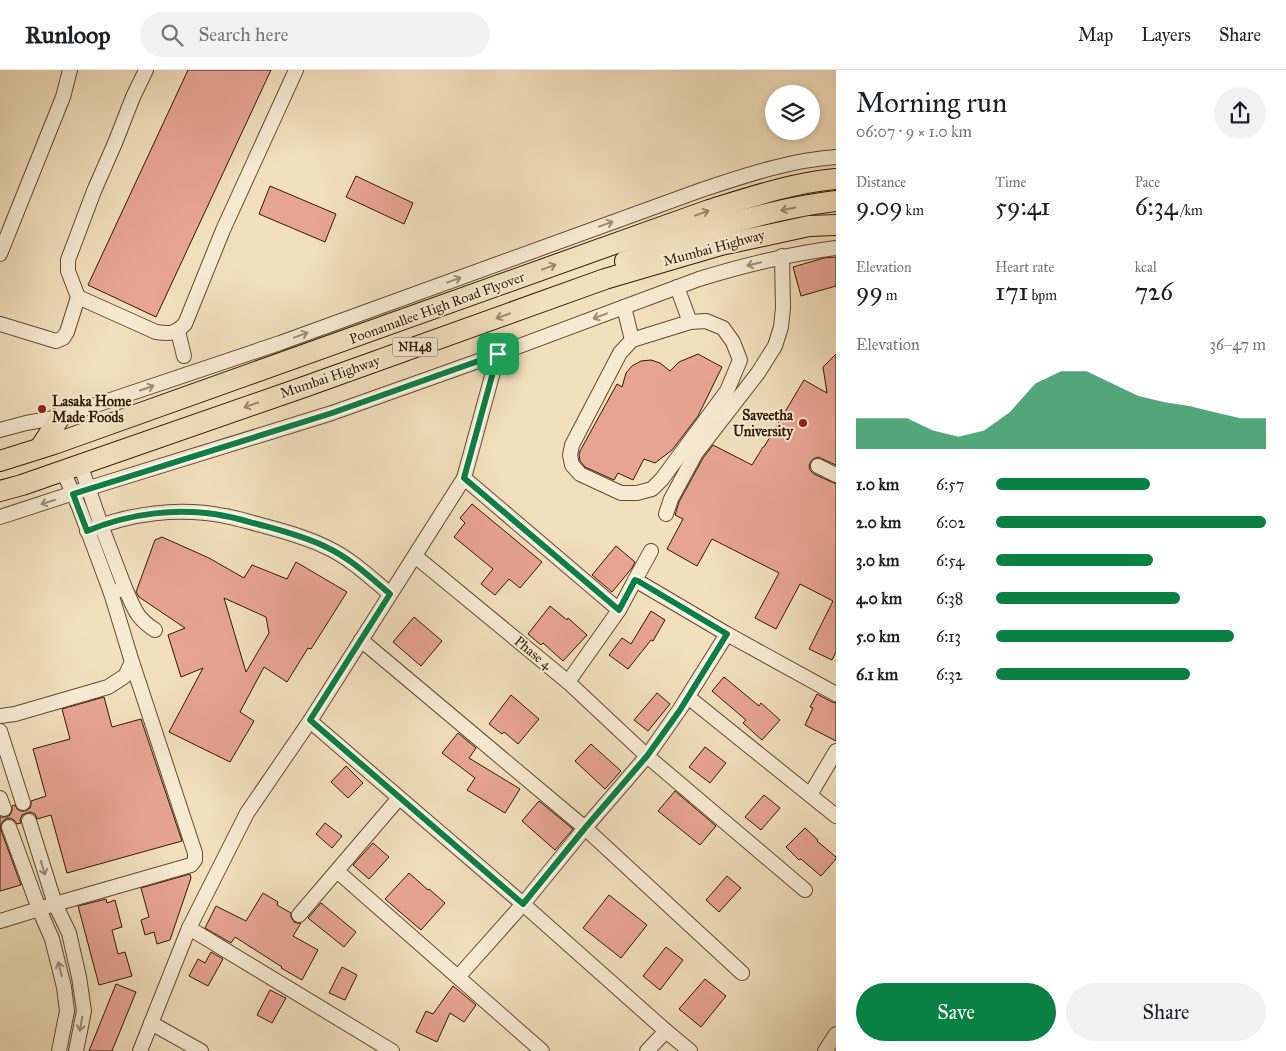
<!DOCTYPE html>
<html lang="en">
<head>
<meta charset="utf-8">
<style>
	:root { --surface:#fff; --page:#f2f2f2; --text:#202124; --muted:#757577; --line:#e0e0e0; --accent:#0b8043 }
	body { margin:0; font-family:"IM FELL Great Primer",serif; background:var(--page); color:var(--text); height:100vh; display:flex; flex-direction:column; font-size:19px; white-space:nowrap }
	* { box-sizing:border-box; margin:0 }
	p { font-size:16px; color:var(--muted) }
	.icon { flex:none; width:28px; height:28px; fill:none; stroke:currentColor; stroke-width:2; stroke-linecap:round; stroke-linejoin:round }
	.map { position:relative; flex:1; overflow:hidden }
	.sheet { display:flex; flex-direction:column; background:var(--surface); width:450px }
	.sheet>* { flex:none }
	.buttons { position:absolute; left:765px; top:15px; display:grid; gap:10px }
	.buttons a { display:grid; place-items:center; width:55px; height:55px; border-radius:50%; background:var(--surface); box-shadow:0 2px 8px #0003; font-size:25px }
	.pin { position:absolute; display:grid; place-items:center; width:42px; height:42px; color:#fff; margin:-21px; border-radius:10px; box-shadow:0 2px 8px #0006 }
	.round { display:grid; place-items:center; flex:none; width:52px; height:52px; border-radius:26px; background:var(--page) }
	.overview { display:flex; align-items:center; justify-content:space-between; height:85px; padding:0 20px }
	h1 { font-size:28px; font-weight:600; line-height:38px }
	.metrics { display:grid; grid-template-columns:repeat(3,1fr); gap:8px; height:85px; padding:5px 20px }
	.metrics div { display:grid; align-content:center }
	.metrics b { font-size:25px; font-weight:600 }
	.metrics small { font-size:14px; font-weight:400 }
	.metrics p { font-size:14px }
	.chart { height:140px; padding:10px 20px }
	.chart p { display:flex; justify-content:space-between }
	.chart svg { width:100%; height:90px; margin-top:5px; fill:var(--accent); opacity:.7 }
	.action { display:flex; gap:10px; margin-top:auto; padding:10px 20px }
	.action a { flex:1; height:58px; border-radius:30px; background:var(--accent); color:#fff; font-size:20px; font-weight:600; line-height:58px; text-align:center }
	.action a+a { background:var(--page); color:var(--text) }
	ul { padding:0 20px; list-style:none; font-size:16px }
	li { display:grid; grid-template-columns:80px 60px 1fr; align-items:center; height:38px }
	li i { height:12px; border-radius:6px; background:var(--accent) }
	header { display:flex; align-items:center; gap:30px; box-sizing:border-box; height:70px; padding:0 25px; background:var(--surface); border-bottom:1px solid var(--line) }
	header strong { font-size:24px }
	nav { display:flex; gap:28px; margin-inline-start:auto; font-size:18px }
	.search { width:350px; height:45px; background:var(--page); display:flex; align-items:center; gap:12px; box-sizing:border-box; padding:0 18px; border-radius:28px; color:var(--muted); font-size:19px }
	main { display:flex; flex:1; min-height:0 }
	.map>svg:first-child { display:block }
	.building { fill:#e8a493; stroke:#311b03; fill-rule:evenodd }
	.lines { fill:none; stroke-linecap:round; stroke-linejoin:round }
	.minor-casing { stroke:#614c31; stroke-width:16 }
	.highway-casing { stroke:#311b03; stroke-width:22 }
	.minor { stroke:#f7ead3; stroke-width:14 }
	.highway { stroke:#f2dfbc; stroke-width:20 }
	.oneway { stroke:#9b8769 }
	.oneway2 { stroke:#9e8d75 }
	.route-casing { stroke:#fff; stroke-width:10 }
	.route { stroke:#0b8043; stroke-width:6 }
	.poi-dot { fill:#8f2418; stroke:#f7ead3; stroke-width:2 }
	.labels { text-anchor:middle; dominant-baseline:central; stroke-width:4; stroke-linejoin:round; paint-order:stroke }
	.shield { fill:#f7ead3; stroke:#6c5941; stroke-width:1 }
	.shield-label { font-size:12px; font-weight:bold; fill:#311b03 }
	.street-label { font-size:14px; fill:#311b03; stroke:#f7ead3 }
	.poi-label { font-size:14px; font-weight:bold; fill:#311b03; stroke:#f7ead3; text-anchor:start }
</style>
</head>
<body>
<header>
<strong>Runloop</strong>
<div class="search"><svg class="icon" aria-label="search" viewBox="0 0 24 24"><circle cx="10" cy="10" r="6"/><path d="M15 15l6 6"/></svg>Search here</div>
<nav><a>Map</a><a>Layers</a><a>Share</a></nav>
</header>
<main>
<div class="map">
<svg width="836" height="981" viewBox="0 0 836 981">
	<rect width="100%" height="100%" fill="#f2dfbc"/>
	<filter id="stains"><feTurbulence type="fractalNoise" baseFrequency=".004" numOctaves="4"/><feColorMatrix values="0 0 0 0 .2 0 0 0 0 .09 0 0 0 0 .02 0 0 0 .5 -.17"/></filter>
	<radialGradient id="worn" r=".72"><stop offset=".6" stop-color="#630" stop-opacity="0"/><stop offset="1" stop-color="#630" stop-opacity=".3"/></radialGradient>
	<g class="building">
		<polygon points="188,0 271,0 156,247 88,215"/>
		<polygon points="356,106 413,133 404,154 346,127"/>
		<polygon points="270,116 336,144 325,172 259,144"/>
		<polygon points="836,187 836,216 801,226 793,197 824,188"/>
		<polygon points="698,284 722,297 698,346 672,380 655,393 644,389 633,410 618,403 614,410 585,397 580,391 579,385 580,381 617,314 622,317 626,303 632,296 641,291 651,290 660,293 670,301 679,292"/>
		<polygon points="836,284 836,395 818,387 813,389 810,393 809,396 810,400 814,404 836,414 836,582 832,590 809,579 833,531 800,514 776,559 755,548 779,503 712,469 697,496 667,479 683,449 675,445 679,432 703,388 713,375 752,395 763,377 764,377 804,310 827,323 823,297"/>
		<polygon points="472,434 542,492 520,518 509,509 495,525 481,514 493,499 454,467 465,453 460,448"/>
		<path d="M162,467l47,21 35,20 8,-13 35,14 9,-17 51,30 -36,57 -3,-1 -21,34 -23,-15 -24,45 14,9 -24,41 -61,-30 34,-64 -22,9 -13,-42 17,-7 -46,-31 -3,-5 19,-52zM224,528l42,19 3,16 -23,39z"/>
		<polygon points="616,476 635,492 632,498 612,522 592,505"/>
		<polygon points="550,536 567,550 568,548 587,565 563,591 543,573 541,575 528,564"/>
		<polygon points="651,541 665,550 653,571 651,570 628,599 609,585 622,568 631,574"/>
		<polygon points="414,547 442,571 421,596 393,572"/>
		<polygon points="724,607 759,636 761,633 780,650 762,670 743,653 746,650 712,621"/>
		<polygon points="657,623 670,634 648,661 634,650"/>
		<polygon points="817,624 832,632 836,633 836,671 805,655 813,638 810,637"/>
		<polygon points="511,625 539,649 518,674 504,662 502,664 489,654"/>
		<polygon points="104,627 112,657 141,649 182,771 67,803 51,745 37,749 35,744 30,742 27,743 22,745 20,750 21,753 17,754 14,750 10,748 6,749 3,751 1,755 1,760 21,815 0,821 0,747 7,747 10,745 12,741 12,736 15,735 17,739 21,741 26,741 30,738 31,735 31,731 46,726 33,679 70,669 62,639"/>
		<polygon points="458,663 476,678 469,688 520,719 505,743 467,720 475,708 442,683"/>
		<polygon points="591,674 621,701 605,719 575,691"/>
		<polygon points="705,677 726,693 710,713 689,697"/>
		<polygon points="346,696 363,713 348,728 331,712"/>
		<polygon points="675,721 716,756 700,775 658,741"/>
		<polygon points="764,725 780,738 761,760 745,747"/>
		<polygon points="539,731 573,759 555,780 522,751"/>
		<polygon points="325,753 342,766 332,778 316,764"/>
		<polygon points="805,758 818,770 817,771 836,787 836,789 821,806 801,789 799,790 786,777"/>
		<polygon points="373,773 389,787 369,809 353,795"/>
		<polygon points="409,803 428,820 429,819 445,833 421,860 385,829"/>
		<polygon points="190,804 191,808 170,870 157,874 154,862 145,865 141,850 149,847 141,818"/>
		<polygon points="727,806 741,818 719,842 706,830"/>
		<polygon points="263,823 278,832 277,835 291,843 291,847 294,852 297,853 301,853 293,866 318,880 302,910 281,898 282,897 235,867 231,873 205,858 216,836 246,851"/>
		<polygon points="609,825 647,855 621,888 583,858"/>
		<polygon points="106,829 107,833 115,830 122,857 112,860 118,884 125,882 132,906 99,915 78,836"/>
		<polygon points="321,833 356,862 344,877 308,848"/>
		<polygon points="666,877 683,890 660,920 643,906"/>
		<polygon points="211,882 223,889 208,916 189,906 198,889 205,893"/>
		<polygon points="342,897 357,905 345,930 329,923"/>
		<polygon points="705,909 726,926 701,957 679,939"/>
		<polygon points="116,914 136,922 112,981 89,981"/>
		<polygon points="453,916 476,935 464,952 450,943 437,972 416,962 426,941 433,944"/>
		<polygon points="270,920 286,928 272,953 257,945"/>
	</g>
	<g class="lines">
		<defs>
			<g id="minor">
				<polyline points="0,184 63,27 70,0"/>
				<polyline points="677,217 690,252"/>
				<path d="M78,227l78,35c14,2 19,2 29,-8l38,-94 73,-160"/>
				<polyline points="624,237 632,270"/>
				<polygon points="706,251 723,258 733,272 740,290 727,321 662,409 652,419 637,423 621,423 580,404 572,395 570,385 572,375 620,283 632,270 690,252"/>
				<polyline points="0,254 56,271 63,268 67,262 78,227 68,201 68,190 94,121 115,73 133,27 146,0"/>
				<polyline points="178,261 184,286"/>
				<polyline points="498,284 464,408 310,651 523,834 666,961 690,981"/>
				<path d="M0,360l26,-7 34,-6 220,-74 424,-154c43,-14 87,-29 132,-32"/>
				<polyline points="80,394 101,455 125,518 111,523"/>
				<polyline points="818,396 836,405"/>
				<polyline points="666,444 671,429 696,383 758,303 775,276 781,257 783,238 782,186"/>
				<path d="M0,447l89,-29 243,-75 166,-59 201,-75c46,-14 89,-25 137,-31"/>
				<path d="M87,461c43,-18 92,-24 138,-15 12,2 24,6 36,9 22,6 45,12 65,22 24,11 44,30 64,47"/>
				<polyline points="415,486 568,612 647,686 805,820"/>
				<polyline points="635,510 651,481"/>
				<path d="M125,518c9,20 11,30 30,42"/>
				<polyline points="727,564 836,624"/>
				<polyline points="361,570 585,758 742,903"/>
				<polyline points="568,612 619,540"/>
				<polyline points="688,627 836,746"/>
				<polyline points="0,646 15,644 108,617 125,606 132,592 111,523 79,437 63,401"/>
				<polyline points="310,651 247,743 189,858 392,981"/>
				<polyline points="0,661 23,733"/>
				<polyline points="810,725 836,681"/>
				<polyline points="0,728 4,739"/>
				<polyline points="29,751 55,834 69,863 79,907 84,941 76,981"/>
				<polyline points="9,757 39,839 52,869 64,917 67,941 59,981"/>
				<polyline points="337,801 542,981"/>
				<polyline points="299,845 399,728"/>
				<polyline points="0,851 55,834 191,795 195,790 195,783 132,592"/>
				<polyline points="458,907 523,834 585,758 647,686 680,639 727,564 637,511 635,510 619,540 464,408"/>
				<polyline points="151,953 201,981"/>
				<polyline points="140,981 189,858"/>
				<polyline points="647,981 666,961"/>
				<polyline points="825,981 836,964"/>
			</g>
			<g id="highway">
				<path d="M625,191c68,-28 138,-51 211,-60"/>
				<polyline points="40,378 60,347"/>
				<path d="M0,391l54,-17 655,-234c42,-13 83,-27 127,-31"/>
				<polyline points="0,421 22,415 304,317 605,209 721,175 809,156 836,155"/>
			</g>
		</defs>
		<use href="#minor" class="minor-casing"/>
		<use href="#highway" class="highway-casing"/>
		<use href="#minor" class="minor"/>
		<use href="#highway" class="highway"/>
	</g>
	<defs><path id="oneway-shaft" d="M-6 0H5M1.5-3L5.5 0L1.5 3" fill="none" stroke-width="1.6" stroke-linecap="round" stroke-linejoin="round" transform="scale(1.25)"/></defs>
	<g class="oneway">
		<use href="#oneway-shaft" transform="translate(788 139) rotate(168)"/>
		<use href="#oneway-shaft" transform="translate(702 143) rotate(-20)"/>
		<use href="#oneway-shaft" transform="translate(549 197) rotate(-20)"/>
		<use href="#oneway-shaft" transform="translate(503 246) rotate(160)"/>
		<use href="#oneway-shaft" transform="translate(251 335) rotate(161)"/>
	</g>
	<g class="oneway2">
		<use href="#oneway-shaft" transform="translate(606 154) rotate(-20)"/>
		<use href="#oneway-shaft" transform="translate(754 194) rotate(166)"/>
		<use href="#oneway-shaft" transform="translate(454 210) rotate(-20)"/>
		<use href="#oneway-shaft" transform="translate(600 246) rotate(159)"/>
		<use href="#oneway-shaft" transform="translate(301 265) rotate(-20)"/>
		<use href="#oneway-shaft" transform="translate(147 318) rotate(-19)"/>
		<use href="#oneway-shaft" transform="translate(48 432) rotate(162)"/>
		<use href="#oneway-shaft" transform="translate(43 798) rotate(73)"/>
		<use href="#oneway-shaft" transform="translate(60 899) rotate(-104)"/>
		<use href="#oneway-shaft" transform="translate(81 954) rotate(100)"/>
	</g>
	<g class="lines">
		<defs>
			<path id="route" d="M498,284l-34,124 155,132 16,-30 3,1 89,53 -47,76 -33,46 -62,72 -62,76 -213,-184 80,-126c-20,-17 -40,-36 -64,-47 -20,-10 -43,-16 -65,-22 -12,-3 -24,-7 -36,-9 -46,-9 -95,-3 -138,15l-14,-37 259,-81z"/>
		</defs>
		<use href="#route" class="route-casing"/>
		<use href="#route" class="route"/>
	</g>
	<g class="poi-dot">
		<circle cx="42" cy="339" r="5"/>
		<circle cx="803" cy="353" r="5"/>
	</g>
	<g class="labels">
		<rect class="shield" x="392.5" y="267.5" width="45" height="19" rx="4"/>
		<g class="shield-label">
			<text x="415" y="277">NH48</text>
		</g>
		<g class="street-label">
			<text transform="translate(714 178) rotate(-15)">Mumbai Highway</text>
			<text transform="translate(437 238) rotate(-20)">Poonamallee High Road Flyover</text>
			<text transform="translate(330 307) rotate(-19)">Mumbai Highway</text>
			<text transform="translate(533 583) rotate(39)">Phase 4</text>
		</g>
		<g class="poi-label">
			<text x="52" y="331">Lasaka Home<tspan x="52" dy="16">Made Foods</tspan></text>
			<text x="793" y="345" text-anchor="end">Saveetha<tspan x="793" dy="16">University</tspan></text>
		</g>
	</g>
	<rect width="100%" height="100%" filter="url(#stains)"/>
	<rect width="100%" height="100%" fill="url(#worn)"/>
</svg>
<div class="buttons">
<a><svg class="icon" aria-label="layers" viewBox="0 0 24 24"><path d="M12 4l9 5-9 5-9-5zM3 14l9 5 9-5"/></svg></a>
</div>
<div class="pin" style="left:498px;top:284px;background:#1e9e55"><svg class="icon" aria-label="arrive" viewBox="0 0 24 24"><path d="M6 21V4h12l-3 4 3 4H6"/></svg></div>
</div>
<section class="sheet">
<div class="overview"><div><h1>Morning run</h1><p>06:07 · 9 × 1.0 km</p></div><a class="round"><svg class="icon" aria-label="share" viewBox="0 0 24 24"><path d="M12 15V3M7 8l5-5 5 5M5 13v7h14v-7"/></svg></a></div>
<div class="metrics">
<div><p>Distance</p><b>9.09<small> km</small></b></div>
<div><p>Time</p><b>59:41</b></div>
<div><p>Pace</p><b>6:34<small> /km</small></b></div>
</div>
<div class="metrics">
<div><p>Elevation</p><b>99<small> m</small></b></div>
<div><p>Heart rate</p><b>171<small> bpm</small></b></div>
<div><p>kcal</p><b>726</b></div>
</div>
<div class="chart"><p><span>Elevation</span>36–47 m</p>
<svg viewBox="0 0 160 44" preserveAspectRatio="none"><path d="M0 44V29L10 29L20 29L30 35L40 38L50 35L60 26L70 12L80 6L90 6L100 12L110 18L120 21L130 23L140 26L150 29L160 29V44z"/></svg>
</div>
<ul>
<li><b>1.0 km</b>6:57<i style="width:57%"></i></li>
<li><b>2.0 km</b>6:02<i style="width:100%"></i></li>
<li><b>3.0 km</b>6:54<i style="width:58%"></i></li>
<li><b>4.0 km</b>6:38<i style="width:68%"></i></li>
<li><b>5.0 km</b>6:13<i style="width:88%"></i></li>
<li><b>6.1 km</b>6:32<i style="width:72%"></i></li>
</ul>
<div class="action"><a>Save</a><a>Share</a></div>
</section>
</main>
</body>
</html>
